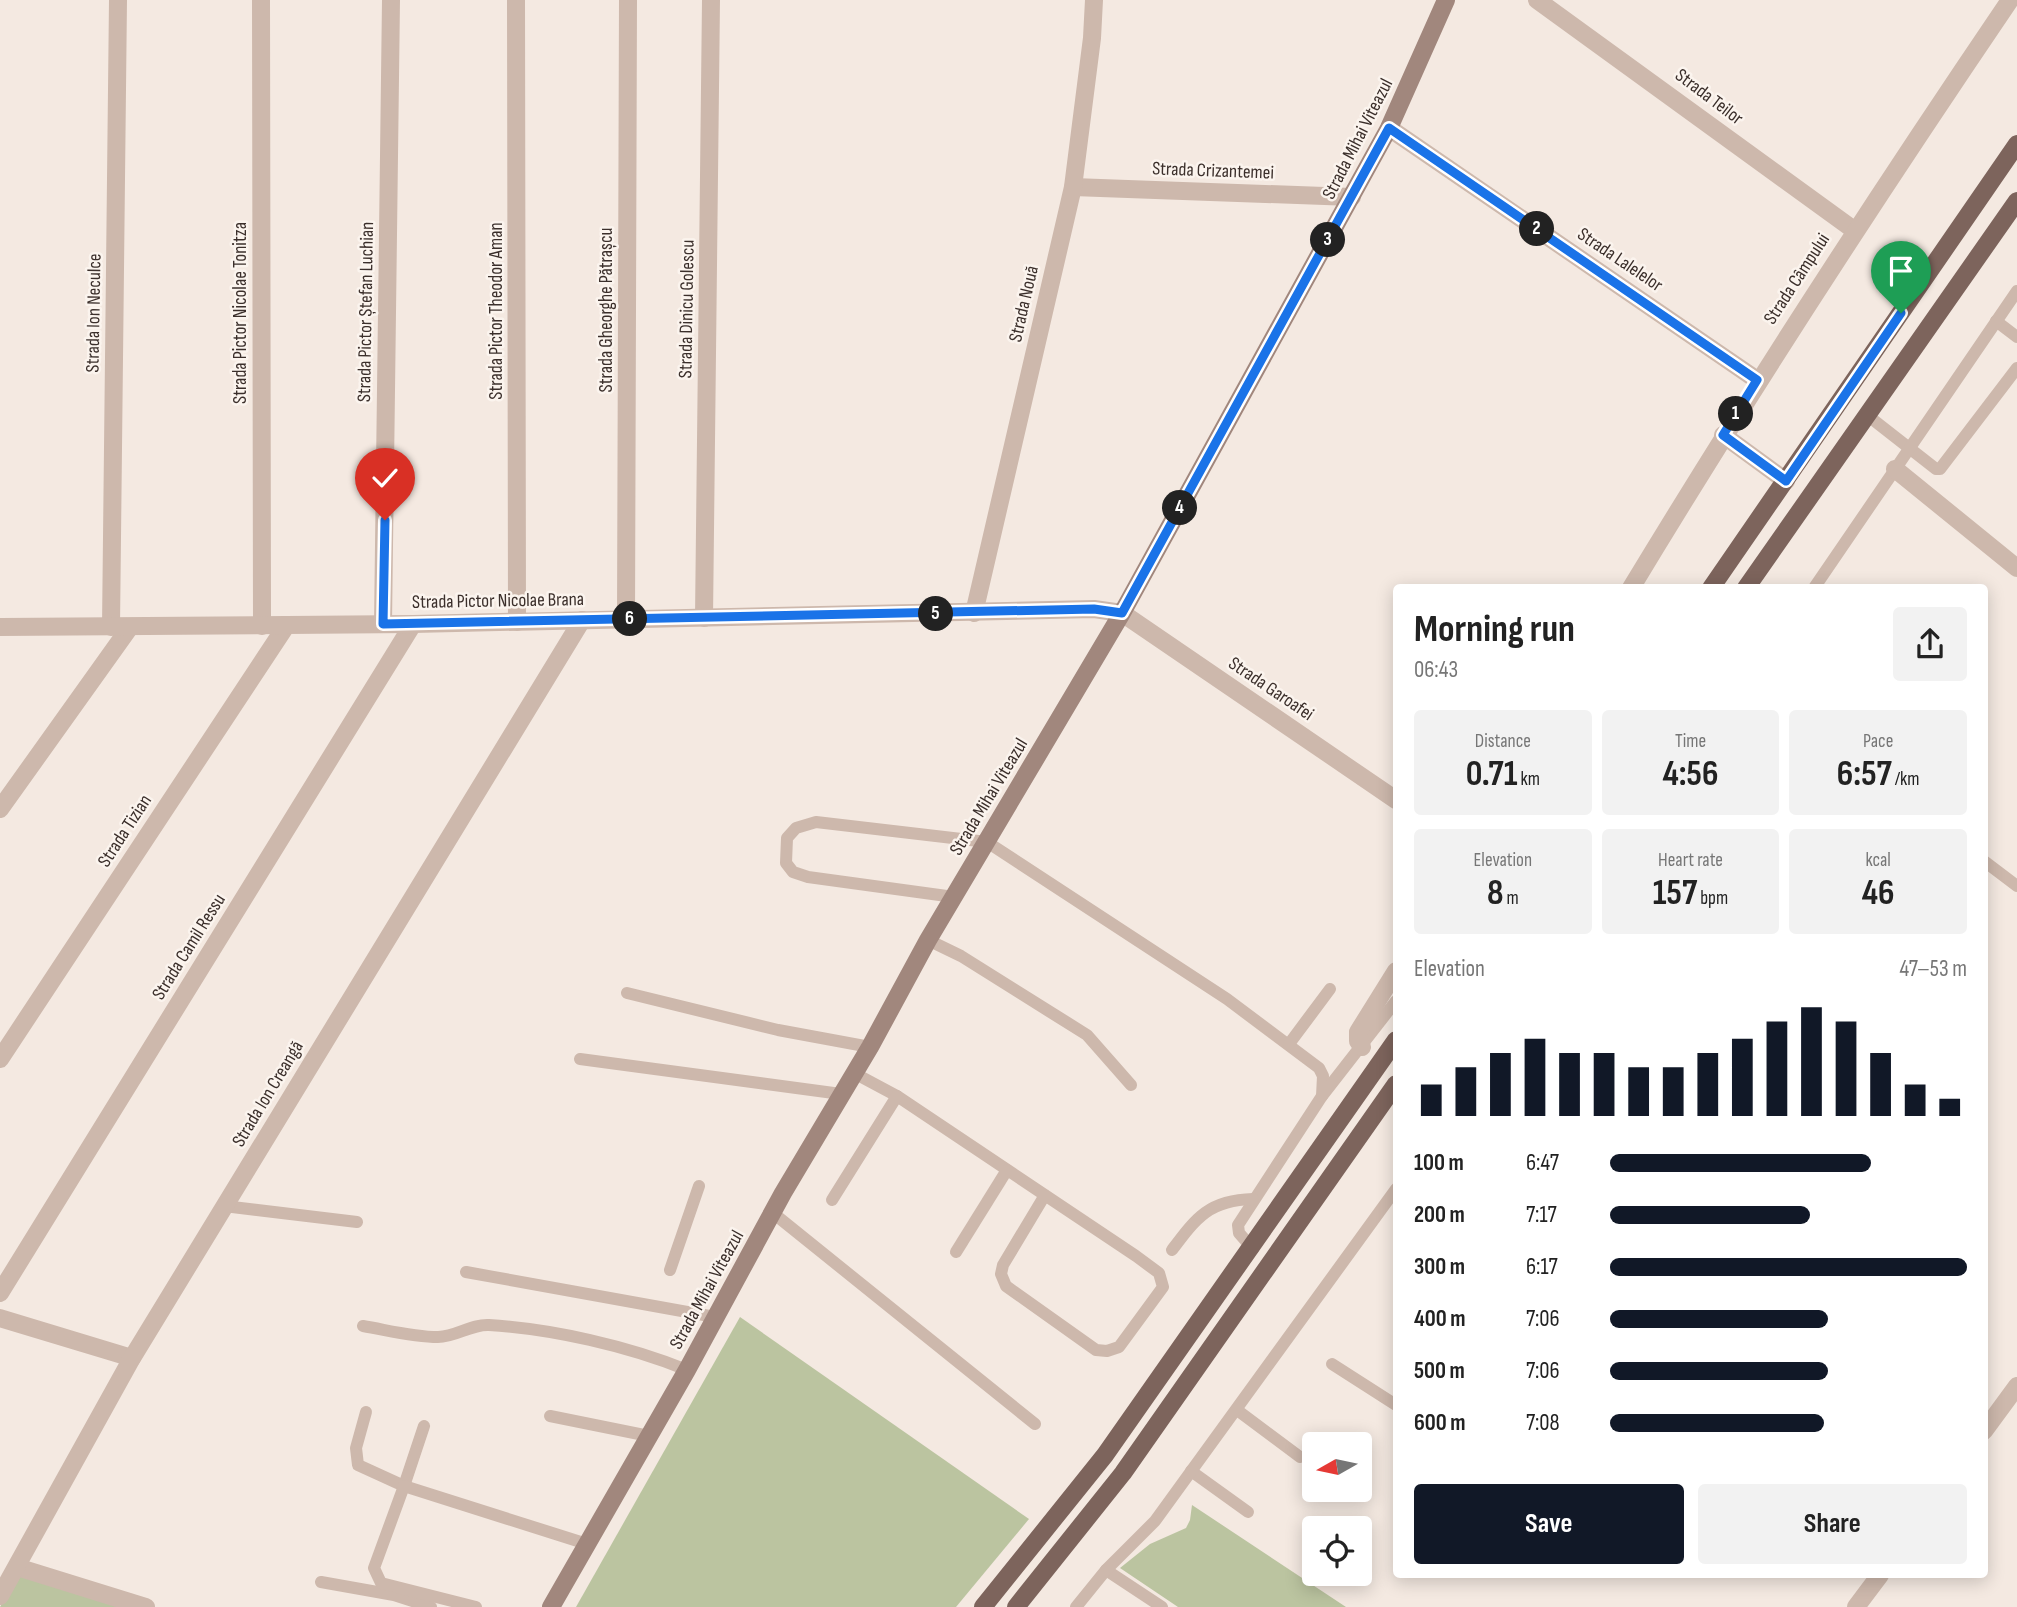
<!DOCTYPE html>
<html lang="en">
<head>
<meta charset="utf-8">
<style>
	:root { --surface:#fff; --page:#f2f2f2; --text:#222; --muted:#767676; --accent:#111827 }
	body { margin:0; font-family:"Sofia Sans Condensed",sans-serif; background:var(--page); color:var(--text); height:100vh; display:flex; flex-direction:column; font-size:26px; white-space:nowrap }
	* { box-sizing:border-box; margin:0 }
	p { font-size:23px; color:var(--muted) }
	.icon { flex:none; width:38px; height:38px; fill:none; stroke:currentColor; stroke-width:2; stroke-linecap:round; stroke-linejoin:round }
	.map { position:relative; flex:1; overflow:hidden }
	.panel { position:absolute; left:1393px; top:584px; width:595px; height:994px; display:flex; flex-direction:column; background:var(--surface); border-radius:7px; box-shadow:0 4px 18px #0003 }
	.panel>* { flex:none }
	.needle { width:46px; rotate:261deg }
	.tools { position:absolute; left:1302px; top:1432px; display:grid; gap:14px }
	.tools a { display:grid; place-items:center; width:70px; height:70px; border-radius:7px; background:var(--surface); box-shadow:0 4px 18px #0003; font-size:35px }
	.pin { position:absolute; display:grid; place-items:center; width:60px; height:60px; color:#fff; margin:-72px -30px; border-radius:50% 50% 50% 0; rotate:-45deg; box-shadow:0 0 7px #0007 }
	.pin .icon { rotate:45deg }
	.km { position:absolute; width:35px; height:35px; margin:-18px; border-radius:50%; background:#222; color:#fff; font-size:19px; line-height:35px; text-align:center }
	.round { display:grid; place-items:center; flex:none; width:74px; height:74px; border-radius:7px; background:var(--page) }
	.headline { display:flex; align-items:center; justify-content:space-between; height:119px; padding:0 21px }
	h1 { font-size:38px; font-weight:700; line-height:52px }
	.metrics { display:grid; grid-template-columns:repeat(3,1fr); gap:10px; height:119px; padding:7px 21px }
	.metrics div { display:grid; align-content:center; border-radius:7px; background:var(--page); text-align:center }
	.metrics b { font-size:35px; font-weight:700 }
	.metrics small { font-size:19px; font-weight:400 }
	.metrics p { font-size:19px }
	.chart { height:196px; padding:14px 21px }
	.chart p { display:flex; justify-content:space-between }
	.chart svg { width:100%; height:126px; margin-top:7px; stroke:var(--accent); stroke-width:6 }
	.button { display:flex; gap:14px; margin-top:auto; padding:14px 21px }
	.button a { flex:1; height:80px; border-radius:7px; background:var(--accent); color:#fff; font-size:28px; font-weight:700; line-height:80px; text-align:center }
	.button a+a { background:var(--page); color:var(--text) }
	ul { padding:0 21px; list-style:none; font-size:23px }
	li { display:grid; grid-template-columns:112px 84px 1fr; align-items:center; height:52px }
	li i { height:18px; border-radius:9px; background:var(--accent) }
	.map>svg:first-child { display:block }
	.green { fill:#bbc4a0 }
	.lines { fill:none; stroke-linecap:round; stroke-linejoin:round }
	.service { stroke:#cdb8ac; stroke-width:12 }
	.minor { stroke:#cdb8ac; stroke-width:18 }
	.tertiary { stroke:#cdb8ac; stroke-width:18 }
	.secondary { stroke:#a1877d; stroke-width:18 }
	.primary { stroke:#7d645c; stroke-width:18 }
	.route-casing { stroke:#fff; stroke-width:14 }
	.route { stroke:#1a73e8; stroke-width:9 }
	.labels { text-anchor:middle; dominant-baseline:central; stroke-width:5; stroke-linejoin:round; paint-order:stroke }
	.street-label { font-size:19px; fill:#3b2f2b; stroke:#fbf4ee }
</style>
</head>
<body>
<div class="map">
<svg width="2017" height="1607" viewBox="0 0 2017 1607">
	<rect width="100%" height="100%" fill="#f4e9e1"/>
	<g class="green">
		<polygon points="740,1317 1029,1519 956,1607 576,1607"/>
		<polygon points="1192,1505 1346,1607 1178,1607 1120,1568 1150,1544 1186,1528 1190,1520"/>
		<polygon points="19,1574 128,1607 0,1607"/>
	</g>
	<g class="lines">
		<g class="service">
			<polyline points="1996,321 2017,337"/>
			<polyline points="1867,415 1936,469 1940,469 2017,368"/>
			<polyline points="1814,588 2017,291"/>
			<polyline points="1984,861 2017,886"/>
			<polyline points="954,897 808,877 793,872 786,863 787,838 796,828 816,822 987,842 1227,999 1319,1068 1323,1076 1322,1096 1238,1225 1239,1233 1253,1249"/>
			<polyline points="928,940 961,956 1087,1035 1131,1085"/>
			<polyline points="627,993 778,1030 870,1047"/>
			<polyline points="1289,1044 1330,989"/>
			<polyline points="580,1059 841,1094"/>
			<polyline points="854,1073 897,1096 1136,1256 1159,1273 1163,1287 1119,1347 1107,1351 1096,1350 1006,1286 1001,1274 1003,1265 1045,1195"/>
			<polyline points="1322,1096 1396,1001"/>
			<polyline points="832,1200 897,1096"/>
			<polyline points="224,1206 357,1222"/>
			<polyline points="773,1213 1035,1424"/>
			<path d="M1172,1250c24,-32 37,-50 81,-51"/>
			<polyline points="956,1252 1007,1170"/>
			<polyline points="670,1270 699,1186"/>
			<polyline points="466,1272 715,1317"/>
			<path d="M363,1326c24,4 50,11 75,11 18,0 33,-13 51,-12 64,4 139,21 198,45"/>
			<polyline points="1332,1364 1396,1405"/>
			<polyline points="1237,1410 1300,1457"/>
			<polyline points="366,1412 356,1448 358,1465 404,1486 424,1426"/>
			<polyline points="550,1416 649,1436"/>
			<polyline points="1191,1471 1248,1512"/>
			<polyline points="1106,1570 1162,1607"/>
			<polyline points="321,1582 394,1595 431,1607"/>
			<polyline points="476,1607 381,1583 374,1568 404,1486 587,1544"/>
			<polyline points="1076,1607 1106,1570 1155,1521 1396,1189"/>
		</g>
		<g class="minor">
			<polyline points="261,0 262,626"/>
			<polyline points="516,0 517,622"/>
			<polyline points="1537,0 1854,230"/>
			<polyline points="1389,128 1757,380"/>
			<polyline points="1073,187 1352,197"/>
			<polyline points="1723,435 1786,481"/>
			<polyline points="1895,469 2017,568"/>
			<path d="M1631,588c121,-200 248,-395 379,-588"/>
			<polyline points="974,613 1073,187 1092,38 1094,0"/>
			<polyline points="1122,613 1396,800"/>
			<polyline points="704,618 711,0"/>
			<polyline points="626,619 628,0"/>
			<polyline points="383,624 391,0"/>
			<polyline points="111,627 118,0"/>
			<polyline points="0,809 130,627"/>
			<polyline points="1362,1047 1358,1041 1358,1032 1396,971"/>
			<polyline points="0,1059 286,626"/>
			<polyline points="0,1293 413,624"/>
			<polyline points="0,1318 132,1358"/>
			<polyline points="1984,1431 2017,1386"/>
			<polyline points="17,1567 146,1607"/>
			<polyline points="0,1596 132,1358 582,620"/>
			<polyline points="1856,1607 1880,1575"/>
		</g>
		<polyline class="tertiary" points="0,627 413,624 1094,609 1122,613"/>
		<polyline class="secondary" points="551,1607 687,1370 783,1193 870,1047 928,940 1122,613 1389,128 1446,0"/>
		<g class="primary">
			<polyline points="1711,588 2017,144"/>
			<polyline points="1746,588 2017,201"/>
			<polyline points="983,1607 1105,1455 1396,1040"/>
			<polyline points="1016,1607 1123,1473 1396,1084"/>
		</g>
	</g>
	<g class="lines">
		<defs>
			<polyline id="route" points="385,520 383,624 1094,609 1122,613 1389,128 1757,380 1723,435 1786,481 1901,313"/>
		</defs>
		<use href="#route" class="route-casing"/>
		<use href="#route" class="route"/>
	</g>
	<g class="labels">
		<g class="street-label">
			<text transform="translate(1709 97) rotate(37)">Strada Teilor</text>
			<text transform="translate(1358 139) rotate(-63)">Strada Mihai Viteazul</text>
			<text transform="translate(1213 171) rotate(2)">Strada Crizantemei</text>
			<text transform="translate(1620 260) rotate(34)">Strada Lalelelor</text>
			<text transform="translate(1797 279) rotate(-57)">Strada Câmpului</text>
			<text transform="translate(1024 304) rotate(-77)">Strada Nouă</text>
			<text transform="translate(687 309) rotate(-89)">Strada Dinicu Golescu</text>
			<text transform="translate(606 310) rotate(-90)">Strada Gheorghe Pătrașcu</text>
			<text transform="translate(496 311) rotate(-90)">Strada Pictor Theodor Aman</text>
			<text transform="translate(366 312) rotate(-89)">Strada Pictor Ștefan Luchian</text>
			<text transform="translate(94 313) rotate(-89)">Strada Ion Neculce</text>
			<text transform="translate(240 313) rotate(-90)">Strada Pictor Nicolae Tonitza</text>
			<text transform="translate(498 601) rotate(-1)">Strada Pictor Nicolae Brana</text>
			<text transform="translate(1271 689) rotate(34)">Strada Garoafei</text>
			<text transform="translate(989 797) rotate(-59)">Strada Mihai Viteazul</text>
			<text transform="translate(125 831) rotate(-57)">Strada Tizian</text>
			<text transform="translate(189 947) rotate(-58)">Strada Camil Ressu</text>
			<text transform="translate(268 1094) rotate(-59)">Strada Ion Creangă</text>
			<text transform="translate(707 1290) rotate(-61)">Strada Mihai Viteazul</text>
		</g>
	</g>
</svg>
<div class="tools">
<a><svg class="needle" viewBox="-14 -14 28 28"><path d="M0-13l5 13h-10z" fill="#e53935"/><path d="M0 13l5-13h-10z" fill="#767676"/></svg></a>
<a><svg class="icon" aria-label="locate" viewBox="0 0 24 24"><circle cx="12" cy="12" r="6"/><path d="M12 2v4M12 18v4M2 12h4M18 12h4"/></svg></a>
</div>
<div class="pin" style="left:1901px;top:313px;background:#1e9e55"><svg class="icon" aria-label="arrive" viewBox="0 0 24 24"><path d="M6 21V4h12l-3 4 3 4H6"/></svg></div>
<div class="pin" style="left:385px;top:520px;background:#d93025"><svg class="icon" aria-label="check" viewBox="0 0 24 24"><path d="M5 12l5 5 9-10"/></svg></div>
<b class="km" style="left:1736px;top:414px">1</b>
<b class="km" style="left:1537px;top:229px">2</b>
<b class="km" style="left:1328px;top:240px">3</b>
<b class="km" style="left:1180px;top:508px">4</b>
<b class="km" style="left:936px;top:614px">5</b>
<b class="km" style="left:630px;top:619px">6</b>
<section class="panel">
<div class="headline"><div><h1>Morning run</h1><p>06:43</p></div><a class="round"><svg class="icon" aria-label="share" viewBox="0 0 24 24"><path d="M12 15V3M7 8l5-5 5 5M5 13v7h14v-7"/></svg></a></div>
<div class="metrics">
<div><p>Distance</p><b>0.71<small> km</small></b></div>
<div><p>Time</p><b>4:56</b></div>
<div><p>Pace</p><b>6:57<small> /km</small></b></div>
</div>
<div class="metrics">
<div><p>Elevation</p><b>8<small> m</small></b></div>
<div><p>Heart rate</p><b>157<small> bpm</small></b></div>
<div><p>kcal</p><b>46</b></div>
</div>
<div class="chart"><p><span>Elevation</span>47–53 m</p>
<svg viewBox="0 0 160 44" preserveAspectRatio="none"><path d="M5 44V33M15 44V27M25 44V22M35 44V17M45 44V22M55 44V22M65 44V27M75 44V27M85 44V22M95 44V17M105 44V11M115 44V6M125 44V11M135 44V22M145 44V33M155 44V38"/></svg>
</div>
<ul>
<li><b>100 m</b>6:47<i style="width:73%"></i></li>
<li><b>200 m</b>7:17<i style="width:56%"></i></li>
<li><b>300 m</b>6:17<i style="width:100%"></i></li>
<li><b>400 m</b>7:06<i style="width:61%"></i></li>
<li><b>500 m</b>7:06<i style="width:61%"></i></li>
<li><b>600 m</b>7:08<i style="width:60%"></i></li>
</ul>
<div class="button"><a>Save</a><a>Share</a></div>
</section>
</div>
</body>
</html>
